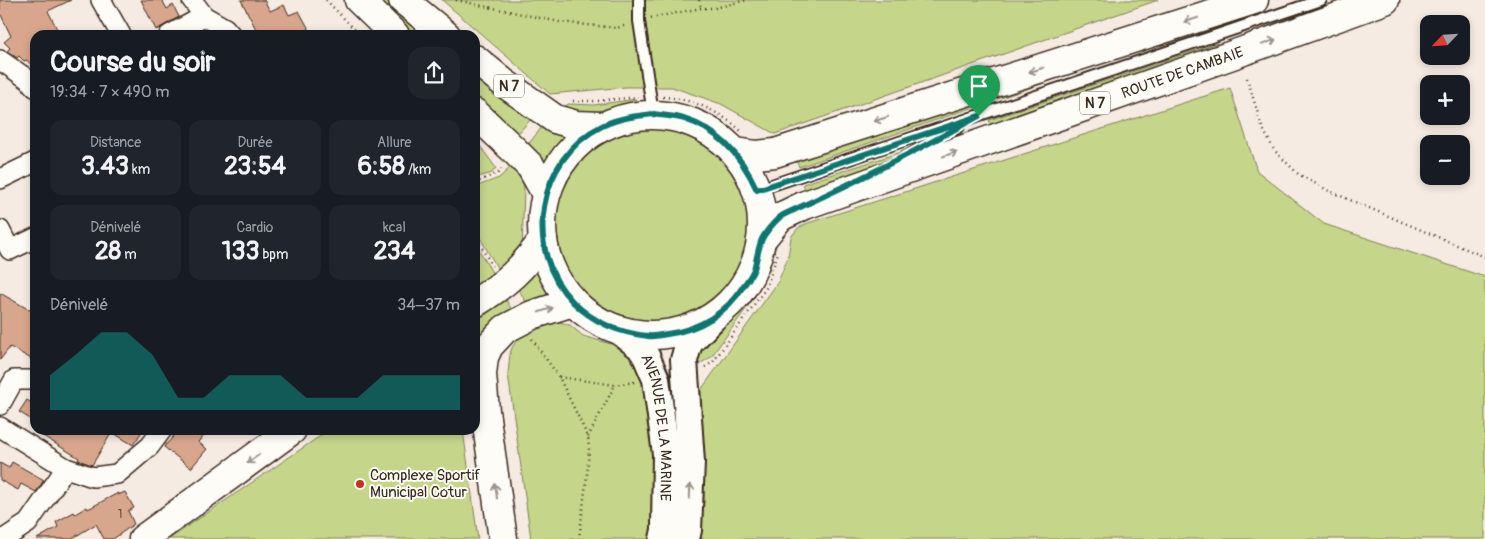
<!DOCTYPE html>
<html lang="fr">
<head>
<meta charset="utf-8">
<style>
	:root { --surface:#171b24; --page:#20242c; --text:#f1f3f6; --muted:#9ea1a6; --accent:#0f766e }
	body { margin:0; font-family:Pangolin,sans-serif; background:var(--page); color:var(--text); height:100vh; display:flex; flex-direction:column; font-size:19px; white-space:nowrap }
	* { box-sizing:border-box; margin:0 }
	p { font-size:16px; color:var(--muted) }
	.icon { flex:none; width:28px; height:28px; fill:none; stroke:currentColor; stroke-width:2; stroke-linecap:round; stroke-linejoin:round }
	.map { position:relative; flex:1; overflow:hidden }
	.drawer { position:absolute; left:30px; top:30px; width:450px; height:405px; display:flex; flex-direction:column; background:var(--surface); border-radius:15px; box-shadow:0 2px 8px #0003 }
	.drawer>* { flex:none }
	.needle { width:32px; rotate:245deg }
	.fabs { position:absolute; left:1420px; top:15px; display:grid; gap:10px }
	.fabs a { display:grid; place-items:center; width:50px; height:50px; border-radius:10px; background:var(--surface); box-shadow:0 2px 8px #0003; font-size:25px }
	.pin { position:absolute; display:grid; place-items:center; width:42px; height:42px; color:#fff; margin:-51px -21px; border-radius:50% 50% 50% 0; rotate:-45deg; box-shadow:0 0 5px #0007 }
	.pin .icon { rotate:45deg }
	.round { display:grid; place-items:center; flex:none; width:52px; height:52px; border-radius:15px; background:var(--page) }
	.summary { display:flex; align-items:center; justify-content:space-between; height:85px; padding:0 20px }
	h1 { font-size:28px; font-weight:700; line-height:38px }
	.stats { display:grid; grid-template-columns:repeat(3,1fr); gap:8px; height:85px; padding:5px 20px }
	.stats div { display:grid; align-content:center; border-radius:12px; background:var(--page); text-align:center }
	.stats b { font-size:25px; font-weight:700 }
	.stats small { font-size:14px; font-weight:400 }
	.stats p { font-size:14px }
	.chart { height:140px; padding:10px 20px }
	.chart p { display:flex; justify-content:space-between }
	.chart svg { width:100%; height:90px; margin-top:5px; fill:var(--accent); opacity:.7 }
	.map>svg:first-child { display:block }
	.grass { fill:#c5d58a; stroke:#808054 }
	.building { fill:#d8a68c; stroke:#3b2a1e }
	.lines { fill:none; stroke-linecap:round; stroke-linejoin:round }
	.lane-casing { stroke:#3b2a1e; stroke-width:14 }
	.street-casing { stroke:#3b2a1e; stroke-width:22 }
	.secondary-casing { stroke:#3b2a1e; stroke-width:30 }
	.primary-casing { stroke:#3b2a1e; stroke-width:31 }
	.path { stroke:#3b2a1e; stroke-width:2.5; stroke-dasharray:1 4; stroke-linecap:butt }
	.lane { stroke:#fdfcf7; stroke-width:10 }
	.street { stroke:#fdfcf7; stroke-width:19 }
	.secondary { stroke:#fdfcf7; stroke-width:26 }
	.primary { stroke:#fdfcf7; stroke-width:28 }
	.oneway { stroke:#9c938a }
	.route-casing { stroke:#fff; stroke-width:10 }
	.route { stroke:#0f766e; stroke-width:6 }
	.poi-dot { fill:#c8321e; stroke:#fdfcf7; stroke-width:2 }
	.labels { text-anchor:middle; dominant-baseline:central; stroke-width:4; stroke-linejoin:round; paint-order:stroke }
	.number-label { font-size:12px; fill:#62493a }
	.shield { fill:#fdfcf7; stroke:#75695f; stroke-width:1 }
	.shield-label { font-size:14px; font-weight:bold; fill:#3b2a1e }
	.street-label { font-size:15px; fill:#3b2a1e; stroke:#fdfcf7 }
	.poi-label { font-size:15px; fill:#3b2a1e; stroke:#fdfcf7; text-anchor:start }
</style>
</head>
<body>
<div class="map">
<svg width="1485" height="539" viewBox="0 0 1485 539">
	<rect width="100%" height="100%" fill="#f6ebe2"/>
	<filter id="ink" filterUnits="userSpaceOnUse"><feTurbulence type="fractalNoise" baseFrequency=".02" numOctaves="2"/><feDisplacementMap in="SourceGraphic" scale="10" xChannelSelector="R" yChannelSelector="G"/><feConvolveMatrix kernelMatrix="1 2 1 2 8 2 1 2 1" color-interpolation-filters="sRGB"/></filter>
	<g filter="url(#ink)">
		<g class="grass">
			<polygon points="365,0 387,0 430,35 401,35"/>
			<polygon points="442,0 1158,0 775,134 721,104 672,87 626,87 550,94"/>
			<polygon points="1205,28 799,167 795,156"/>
			<polygon points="1218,43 1222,53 993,129 989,120"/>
			<polygon points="475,71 532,118 513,139 475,105"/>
			<polygon points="1230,88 1257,171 1324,224 1485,277 1485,539 699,539 704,500 701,390 778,282 788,257 791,237 798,228 808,223"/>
			<polygon points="636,99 633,104 609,110 587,120 555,111 569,104 594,105"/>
			<circle cx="651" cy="227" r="102"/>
			<polygon points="542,127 566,137 542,169 526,147"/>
			<polygon points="475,139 496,168 492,173 475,178"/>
			<polygon points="907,150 908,153 853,177 806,193 803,184"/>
			<polygon points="514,164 521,176 524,188 522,253 499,271 475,229 475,187 499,178"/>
			<polygon points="780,232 769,270 754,298 711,357 693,368 696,351 709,334 729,318 751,295 765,267 770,241"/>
			<polygon points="475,243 494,276 475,288"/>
			<polygon points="534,268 555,303 530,309 516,285"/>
			<polygon points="502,293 516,317 475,353 475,310"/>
			<path d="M556,321l14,4 13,11 28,8 16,8 12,15 5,14 12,106 -5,52h-120l-23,-165c1,-8 1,-17 3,-24 8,-19 28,-23 45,-29z"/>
			<polygon points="329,430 463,430 478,539 169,539"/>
		</g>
		<g class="building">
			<polygon points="0,0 71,0 48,11 60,35 35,35 35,70 27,60 24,61 19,56 17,58 7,51 10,48 4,42 11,36 0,13"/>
			<polygon points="141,0 162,0 167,9 173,5 179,17 156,30"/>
			<polygon points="241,0 264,0 270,11 284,5 289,15 299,11 312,35 259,35"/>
			<polygon points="0,293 35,313 35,361 10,347 0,360"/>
			<polygon points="27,400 35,405 35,422 19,412"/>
			<polygon points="33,430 143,430 133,445 112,432 92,465 78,460 79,458"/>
			<polygon points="179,430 209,430 198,442 207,449 191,468 164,447"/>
			<polygon points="12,462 44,480 36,492 21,484 18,490 0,480 0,463 9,468"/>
			<polygon points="125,492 134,508 128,511 134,524 113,539 104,539 96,524 71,539 37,539 58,527 56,522 74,512 75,514 87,507 88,509 118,493 118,495"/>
		</g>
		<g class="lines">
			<defs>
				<g id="lane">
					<polyline points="639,0 639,21 653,114"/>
					<polyline points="904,158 959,127"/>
					<polyline points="757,190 1321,0"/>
				</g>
				<g id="street">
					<polyline points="101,0 121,35"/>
					<polyline points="192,0 204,16 225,28 231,35"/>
					<polyline points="169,35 204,16"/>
					<polyline points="0,60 29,80 35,87"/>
					<polyline points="0,179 35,162"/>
					<polyline points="0,230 10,250 35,238"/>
					<polyline points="0,405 14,380 35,380"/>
					<polyline points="0,427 66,468 93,477 117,474 150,446 162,430"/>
					<polyline points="4,539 28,523 66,468"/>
				</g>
				<g id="secondary">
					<path id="s1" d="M618,330l22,17 6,9 10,23 10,75 -1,76 -2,9"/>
					<polyline points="686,539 688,530 691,462 684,360 689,343 712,319"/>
				</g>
				<g id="primary">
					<polyline points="359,0 395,35"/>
					<polyline points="403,0 446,35"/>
					<polyline points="475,59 504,83 555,119 576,125 602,126"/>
					<polyline points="475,113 514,150 531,167 546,194"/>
					<circle cx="652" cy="225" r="110"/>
					<polyline points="736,152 756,155 775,153 1254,0"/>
					<path id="s2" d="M762,239l18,-22 25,-12 430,-151 150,-54"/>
					<path d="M475,303c32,-20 46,-33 68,-63"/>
					<polyline points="143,539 292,430"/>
					<polyline points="503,539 485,411 482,374 484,357 489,346 505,329 532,315 573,302"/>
				</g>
			</defs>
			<use href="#lane" class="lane-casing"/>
			<use href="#street" class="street-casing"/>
			<use href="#secondary" class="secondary-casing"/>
			<use href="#primary" class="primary-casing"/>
			<g class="path">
				<polyline points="326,0 360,35"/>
				<polyline points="456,0 559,22 617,28 627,25"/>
				<polyline points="699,0 701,8"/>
				<polyline points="651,18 701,8 715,8 747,0"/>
				<polyline points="1247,78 1262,127 1274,150 1298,174 1329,191 1485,257"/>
				<path d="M663,97c28,1 58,15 78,34"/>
				<polyline points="573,101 597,101 638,97"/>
				<polyline points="475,183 500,172 503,167"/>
				<polyline points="475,235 492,266"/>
				<polyline points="532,339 559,377 588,437 589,450 587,475 579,539"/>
				<polyline points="705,367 713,362 766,288 778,253"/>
				<polyline points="559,377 615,385 635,382"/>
				<polyline points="588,437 615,385"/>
			</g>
			<use href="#lane" class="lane"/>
			<use href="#street" class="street"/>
			<use href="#secondary" class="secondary"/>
			<use href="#primary" class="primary"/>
		</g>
		<defs><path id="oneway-shaft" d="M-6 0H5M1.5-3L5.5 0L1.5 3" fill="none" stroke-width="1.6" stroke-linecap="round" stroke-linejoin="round" transform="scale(1.25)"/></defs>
		<g class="oneway">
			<use href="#oneway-shaft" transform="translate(1191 20) rotate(162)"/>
			<use href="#oneway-shaft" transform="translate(1269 42) rotate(-20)"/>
			<use href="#oneway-shaft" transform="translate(1036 70) rotate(162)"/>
			<use href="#oneway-shaft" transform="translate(881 119) rotate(162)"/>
			<use href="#oneway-shaft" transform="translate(950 154) rotate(-19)"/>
			<use href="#oneway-shaft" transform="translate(546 310) rotate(-18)"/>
			<use href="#oneway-shaft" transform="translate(253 459) rotate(144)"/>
			<use href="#oneway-shaft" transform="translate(496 491) rotate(-98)"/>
			<use href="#oneway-shaft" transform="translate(690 491) rotate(-88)"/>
		</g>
	</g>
	<g class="lines" filter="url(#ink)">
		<defs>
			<path id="route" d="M654,114c9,2 21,2 30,5 36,11 58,38 73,71l222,-74c-43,24 -87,47 -132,69 -17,8 -34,16 -51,24 -6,3 -13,5 -17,9 -6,5 -14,15 -17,21 -4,9 -5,20 -8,30 -2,5 -6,11 -10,16 -17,28 -45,45 -77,49 -6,1 -13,3 -19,2 -28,-3 -55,-14 -75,-34 -51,-51 -36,-144 29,-176 16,-8 33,-10 52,-12z"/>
		</defs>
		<use href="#route" class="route-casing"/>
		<use href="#route" class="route"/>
	</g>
	<circle class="poi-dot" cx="360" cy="484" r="5"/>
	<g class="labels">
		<g class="number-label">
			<text x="120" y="514">1</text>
		</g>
		<g class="shield">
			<rect x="494" y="74.5" width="30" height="23" rx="4"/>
			<rect x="1080" y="91.5" width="30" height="23" rx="4"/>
		</g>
		<g class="shield-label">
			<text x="509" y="86">N 7</text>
			<text x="1095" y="103">N 7</text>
		</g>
		<g class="street-label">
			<text stroke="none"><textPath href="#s2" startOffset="456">ROUTE DE CAMBAIE</textPath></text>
			<text stroke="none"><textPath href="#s1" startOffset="112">AVENUE DE LA MARINE</textPath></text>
		</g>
		<g class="poi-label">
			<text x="370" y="475">Complexe Sportif<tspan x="370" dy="17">Municipal Cotur</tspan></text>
		</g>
	</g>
</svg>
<div class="fabs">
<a><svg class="needle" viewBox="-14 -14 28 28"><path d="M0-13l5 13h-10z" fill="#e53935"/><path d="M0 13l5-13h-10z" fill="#9ea1a6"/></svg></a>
<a>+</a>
<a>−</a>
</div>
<div class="pin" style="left:979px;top:116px;background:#1e9e55"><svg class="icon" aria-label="arrive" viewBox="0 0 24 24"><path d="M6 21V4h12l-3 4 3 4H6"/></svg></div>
<section class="drawer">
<div class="summary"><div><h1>Course du soir</h1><p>19:34 · 7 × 490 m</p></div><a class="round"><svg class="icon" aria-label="share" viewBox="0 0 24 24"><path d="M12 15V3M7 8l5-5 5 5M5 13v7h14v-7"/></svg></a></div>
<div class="stats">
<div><p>Distance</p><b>3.43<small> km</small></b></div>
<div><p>Durée</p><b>23:54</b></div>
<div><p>Allure</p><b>6:58<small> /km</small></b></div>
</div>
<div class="stats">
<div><p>Dénivelé</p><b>28<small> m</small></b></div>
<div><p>Cardio</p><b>133<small> bpm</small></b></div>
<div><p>kcal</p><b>234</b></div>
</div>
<div class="chart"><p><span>Dénivelé</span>34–37 m</p>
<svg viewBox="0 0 160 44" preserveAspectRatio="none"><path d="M0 44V27L10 17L20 6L30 6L40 17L50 38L60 38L70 27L80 27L90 27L100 38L110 38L120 38L130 27L140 27L150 27L160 27V44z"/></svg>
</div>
</section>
</div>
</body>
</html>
